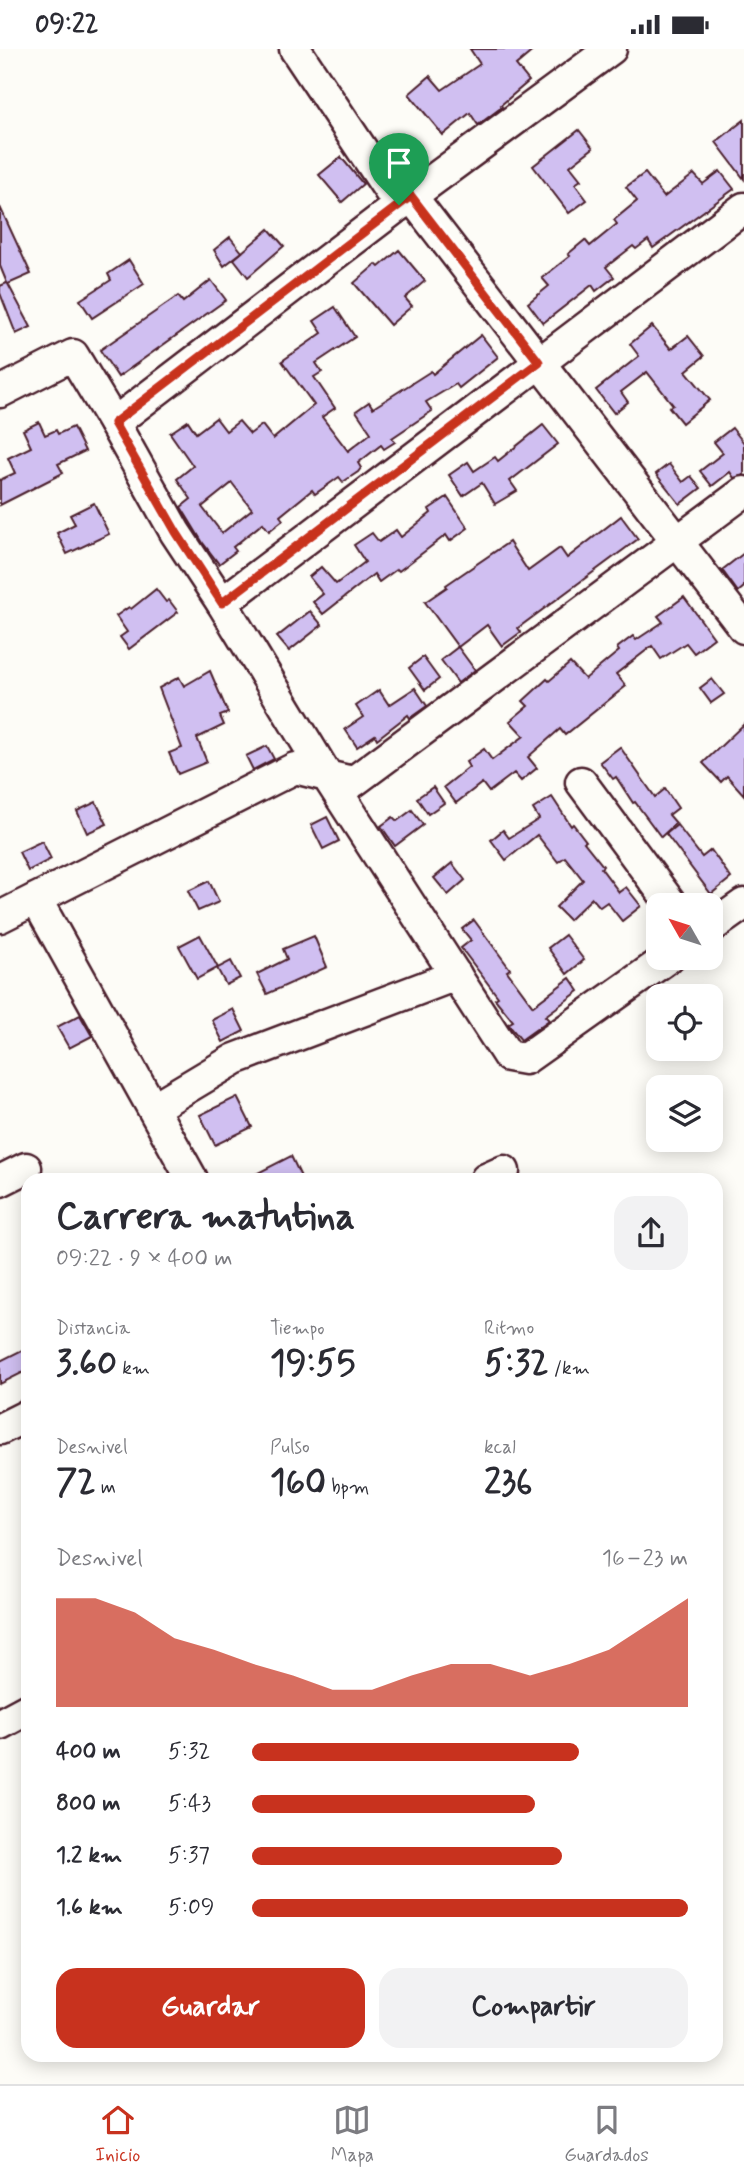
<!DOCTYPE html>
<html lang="es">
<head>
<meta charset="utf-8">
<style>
	:root { --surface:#fff; --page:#f2f2f3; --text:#2b2b33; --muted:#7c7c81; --line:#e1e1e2; --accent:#c8321e }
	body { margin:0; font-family:Mynerve,sans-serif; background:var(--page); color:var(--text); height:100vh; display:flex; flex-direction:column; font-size:26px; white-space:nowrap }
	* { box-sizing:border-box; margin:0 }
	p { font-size:23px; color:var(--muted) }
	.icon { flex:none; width:38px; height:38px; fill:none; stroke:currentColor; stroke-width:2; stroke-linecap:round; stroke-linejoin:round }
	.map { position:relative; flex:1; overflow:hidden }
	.panel { position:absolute; left:21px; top:1124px; width:702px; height:889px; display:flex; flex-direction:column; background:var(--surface); border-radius:21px; box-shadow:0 4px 18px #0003 }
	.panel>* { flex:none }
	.needle { width:46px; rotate:309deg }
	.fabs { position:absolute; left:646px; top:844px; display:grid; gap:14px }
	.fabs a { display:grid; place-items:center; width:77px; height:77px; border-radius:14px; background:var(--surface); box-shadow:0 4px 18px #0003; font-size:35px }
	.pin { position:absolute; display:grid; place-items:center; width:60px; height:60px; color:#fff; margin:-72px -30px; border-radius:50% 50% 50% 0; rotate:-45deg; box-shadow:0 0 7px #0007 }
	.pin .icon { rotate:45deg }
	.round { display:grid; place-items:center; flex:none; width:74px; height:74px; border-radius:21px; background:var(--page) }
	.overview { display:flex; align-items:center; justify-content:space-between; height:119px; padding:0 35px }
	h1 { font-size:38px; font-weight:700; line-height:52px }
	.figures { display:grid; grid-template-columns:repeat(3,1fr); gap:10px; height:119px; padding:7px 35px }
	.figures div { display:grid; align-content:center }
	.figures b { font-size:35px; font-weight:700 }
	.figures small { font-size:19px; font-weight:400 }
	.figures p { font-size:19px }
	.chart { height:196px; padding:14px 35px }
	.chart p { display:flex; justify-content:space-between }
	.chart svg { width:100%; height:126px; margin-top:7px; fill:var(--accent); opacity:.7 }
	.button { display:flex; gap:14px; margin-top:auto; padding:14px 35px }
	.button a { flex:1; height:80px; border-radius:21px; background:var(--accent); color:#fff; font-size:28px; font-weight:700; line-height:80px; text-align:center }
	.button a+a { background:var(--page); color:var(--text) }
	ul { padding:0 35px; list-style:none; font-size:23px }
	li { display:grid; grid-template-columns:112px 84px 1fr; align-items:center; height:52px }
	li i { height:18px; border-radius:9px; background:var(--accent) }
	.status { display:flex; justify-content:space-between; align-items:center; height:49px; padding:0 35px; background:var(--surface); direction:ltr }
	.status svg { height:19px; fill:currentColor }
	.menu { display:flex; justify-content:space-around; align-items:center; height:98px; border-top:2px solid var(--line); background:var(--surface); font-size:19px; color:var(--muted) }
	.menu a { display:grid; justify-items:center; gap:4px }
	.menu .current { color:var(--accent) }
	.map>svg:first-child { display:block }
	.building { fill:#d0bff1; stroke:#4a1f2b; stroke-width:2; fill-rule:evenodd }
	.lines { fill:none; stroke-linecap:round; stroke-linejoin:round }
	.minor-casing { stroke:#4a1f2b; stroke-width:35 }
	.minor { stroke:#fdfcf7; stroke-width:30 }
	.route-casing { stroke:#fff; stroke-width:14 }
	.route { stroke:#c8321e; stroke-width:9 }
</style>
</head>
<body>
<div class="status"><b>09:22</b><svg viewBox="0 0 49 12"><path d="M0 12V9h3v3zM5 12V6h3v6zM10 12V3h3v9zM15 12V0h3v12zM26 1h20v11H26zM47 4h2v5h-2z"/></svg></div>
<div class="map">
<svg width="744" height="2035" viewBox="0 0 744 2035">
	<rect width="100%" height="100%" fill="#fdfcf7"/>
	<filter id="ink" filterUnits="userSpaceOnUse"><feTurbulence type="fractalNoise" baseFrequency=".0143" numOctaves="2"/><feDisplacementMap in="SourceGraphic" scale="14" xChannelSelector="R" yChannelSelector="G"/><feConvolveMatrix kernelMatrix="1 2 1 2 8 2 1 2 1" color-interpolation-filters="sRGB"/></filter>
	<g filter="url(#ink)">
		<g class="building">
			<polygon points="470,0 535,0 516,16 529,32 501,56 502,58 478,76 470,64 443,86 409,45 430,27 442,41 480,15"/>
			<polygon points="744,71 744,130 716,93"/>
			<polygon points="579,81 593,99 570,117 581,131 575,135 587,151 569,164 533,117"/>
			<polygon points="341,108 363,135 342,153 319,126"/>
			<polygon points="720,122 734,140 653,199 648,191 636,200 633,197 606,218 614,228 596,242 592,236 543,274 528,254 549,237 542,229 570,207 568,205 585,191 590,197 617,175 614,171 637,152 626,138 645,124 664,148 694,125 703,135"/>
			<polygon points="0,158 31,225 8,235 31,278 16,285 0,244 0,237 7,234 0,217"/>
			<polygon points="269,180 284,197 248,228 234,210"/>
			<polygon points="230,188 242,203 224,217 214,201"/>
			<polygon points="399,201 425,232 405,249 412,257 390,276 354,234 376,215 379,218"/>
			<polygon points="129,211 144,235 92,269 80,251 111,231 108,225"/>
			<polygon points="211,231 226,251 118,328 100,301 178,247 183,253"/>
			<path d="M335,258l20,30 -39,26 6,9 -8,5 21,31 -13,9 26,34 23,-18 -15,-22 13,-9 4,6 58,-37 2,3 48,-39 17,22 -39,31 -3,-4 -30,18 6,9 -40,27 3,4 -11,7 -3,-4 -23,18 3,5 -3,4 -15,10 -4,-5 -24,17 -3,-4 -32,26 3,4 -14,11 -6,-8 -30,24 3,4 -17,13 -16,-21 -22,-36 10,-8 -14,-20 16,-13 -23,-33 18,-12 8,12 20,-15 10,13 13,-10 11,13 12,-9 11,14 41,-34 -32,-44 40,-28 -8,-12zM232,434l20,26 -30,24 -20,-26z"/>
			<polygon points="652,277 671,300 688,287 704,307 686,322 710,351 682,374 669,358 673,356 647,323 621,343 628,353 614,364 596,341 639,307 630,295"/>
			<polygon points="39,373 45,386 56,381 58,385 73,378 85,402 58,415 63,424 0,456 0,431 15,424 8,409 31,398 23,381"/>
			<polygon points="543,376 558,395 510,432 517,442 495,455 482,434 463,447 449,426 468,413 474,422 495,408 498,412"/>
			<polygon points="732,379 744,394 744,426 734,429 730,423 712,437 700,422 723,404 714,393"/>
			<polygon points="669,415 683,433 691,427 701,439 680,455 656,425"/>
			<polygon points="447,448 468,479 450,492 446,486 399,522 397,520 379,533 374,525 323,565 313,553 323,545 309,528 321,518 336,535 365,513 354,496 372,484 379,493 396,481 401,488 431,464 429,460"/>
			<polygon points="94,454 109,485 67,505 57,484 75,475 70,466"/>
			<polygon points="621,467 638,490 518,579 521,583 502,597 487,576 458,598 425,553 447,538 446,536 509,493 528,522 560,499 567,509"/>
			<polygon points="744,504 744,538 738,543 722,521"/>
			<polygon points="156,540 166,553 169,551 178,563 129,600 120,588 127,583 116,567 129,558 131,560"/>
			<polygon points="684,548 714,589 694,604 686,594 661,610 652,597 616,625 626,637 565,686 560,680 528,708 537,719 521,732 514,724 489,743 482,734 456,754 444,738 469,718 466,713 484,700 492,711 524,687 510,672 528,657 523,652 547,630 549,632 570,614 585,630 619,602 617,599 633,587 636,591 663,573 658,567"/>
			<polygon points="310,562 322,576 289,602 277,588"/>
			<polygon points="458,598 475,621 458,634 441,611"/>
			<polygon points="423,608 439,630 425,641 409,619"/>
			<polygon points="210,622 228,664 220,667 224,676 197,689 207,713 178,725 169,704 182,699 159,639 179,628 184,637"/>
			<polygon points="712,630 724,645 711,654 700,639"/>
			<polygon points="415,639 427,657 410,669 408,666 377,690 375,686 357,698 345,680 363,668 356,657 379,641 389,656"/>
			<polygon points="744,675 744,746 727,727 721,733 703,714"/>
			<polygon points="267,697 274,710 253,721 246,707"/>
			<polygon points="620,698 655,748 665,740 678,759 669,766 676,774 661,788 635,753 633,754 616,728 613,730 600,713"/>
			<polygon points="433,738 444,754 428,765 417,749"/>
			<polygon points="552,748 571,777 573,775 586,792 584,793 603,817 601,819 619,843 626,838 641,857 622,872 607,853 600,858 592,849 569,871 556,858 583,831 565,808 558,813 537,786 506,811 491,791 503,781 509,789 539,770 533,760"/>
			<polygon points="96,753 107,775 87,784 77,762"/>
			<polygon points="412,761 423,776 395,797 381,777 393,768 397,772"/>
			<polygon points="327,768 339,792 323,800 311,776"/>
			<polygon points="677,776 702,808 711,801 731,829 711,845 666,785"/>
			<polygon points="42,792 51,810 28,822 19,803"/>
			<polygon points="452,814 465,831 448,846 434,829"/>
			<polygon points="209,832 219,853 198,862 188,842"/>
			<polygon points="474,871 510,920 507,922 533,957 570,929 579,942 545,967 549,971 521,991 508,975 513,972 495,950 498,948 461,899 471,891 462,880"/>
			<polygon points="200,886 218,919 231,912 240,929 226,936 217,919 197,930 179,897"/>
			<polygon points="565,886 584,911 567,925 548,899"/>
			<polygon points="314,887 327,918 267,945 257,925 287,910 283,900"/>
			<polygon points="233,960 244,982 223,993 212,971"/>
			<polygon points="80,966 92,987 69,999 57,978"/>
			<polygon points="237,1048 252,1078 215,1096 200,1066"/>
			<polygon points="291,1107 302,1130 246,1130"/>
			<polygon points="28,1298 28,1321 0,1335 0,1312"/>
		</g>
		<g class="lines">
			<defs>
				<g id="minor">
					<polyline points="295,0 399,156"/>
					<polyline points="411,147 744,579"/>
					<polyline points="0,343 73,306 114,374 175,483 222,554 327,727 353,733 744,443"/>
					<polyline points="114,374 399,156 611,0"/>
					<polyline points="222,554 744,159"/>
					<polyline points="581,733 672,856"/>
					<polyline points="36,850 192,1130"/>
					<polyline points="0,868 295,719 327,727 508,1007 525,1010 669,908"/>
					<polyline points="710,879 744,855"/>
					<polyline points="153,1059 235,1010 456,926"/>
					<polyline points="486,1130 504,1122"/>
					<polyline points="0,1132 26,1119"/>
					<polyline points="0,1380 28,1366"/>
					<polyline points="0,1675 28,1660"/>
				</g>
			</defs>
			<use href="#minor" class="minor-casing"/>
			<use href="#minor" class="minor"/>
		</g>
	</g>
	<g class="lines" filter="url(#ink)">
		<defs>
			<polygon id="route" points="411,147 539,313 222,554 176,483 114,374"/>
		</defs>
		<use href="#route" class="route-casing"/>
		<use href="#route" class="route"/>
	</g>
</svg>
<div class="fabs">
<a><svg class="needle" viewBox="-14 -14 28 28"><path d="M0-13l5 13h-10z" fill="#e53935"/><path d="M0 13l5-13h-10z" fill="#7c7c81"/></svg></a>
<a><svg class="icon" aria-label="locate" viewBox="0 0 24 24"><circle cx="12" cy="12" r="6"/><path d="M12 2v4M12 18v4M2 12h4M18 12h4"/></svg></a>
<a><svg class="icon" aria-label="layers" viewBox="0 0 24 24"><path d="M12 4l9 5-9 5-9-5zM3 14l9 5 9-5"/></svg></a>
</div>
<div class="pin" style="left:399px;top:156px;background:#1e9e55"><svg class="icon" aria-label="arrive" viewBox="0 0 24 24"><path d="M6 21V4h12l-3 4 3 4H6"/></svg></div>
<section class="panel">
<div class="overview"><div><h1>Carrera matutina</h1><p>09:22 · 9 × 400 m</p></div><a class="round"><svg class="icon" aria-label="share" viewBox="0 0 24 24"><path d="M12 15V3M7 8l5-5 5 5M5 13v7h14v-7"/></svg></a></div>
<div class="figures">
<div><p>Distancia</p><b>3.60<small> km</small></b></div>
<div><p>Tiempo</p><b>19:55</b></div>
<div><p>Ritmo</p><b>5:32<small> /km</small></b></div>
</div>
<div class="figures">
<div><p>Desnivel</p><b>72<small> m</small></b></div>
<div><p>Pulso</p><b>160<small> bpm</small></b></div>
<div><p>kcal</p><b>236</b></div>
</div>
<div class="chart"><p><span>Desnivel</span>16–23 m</p>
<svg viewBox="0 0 160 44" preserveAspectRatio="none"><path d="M0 44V6L10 6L20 11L30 20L40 24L50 29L60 33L70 38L80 38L90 33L100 29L110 29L120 33L130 29L140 24L150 15L160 6V44z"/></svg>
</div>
<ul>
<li><b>400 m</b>5:32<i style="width:75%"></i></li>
<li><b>800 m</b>5:43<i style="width:65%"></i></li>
<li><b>1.2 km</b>5:37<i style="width:71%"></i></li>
<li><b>1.6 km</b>5:09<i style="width:100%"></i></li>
</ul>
<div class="button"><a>Guardar</a><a>Compartir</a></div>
</section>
</div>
<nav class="menu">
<a class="current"><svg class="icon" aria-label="home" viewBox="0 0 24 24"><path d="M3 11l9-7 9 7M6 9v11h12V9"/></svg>Inicio</a>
<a><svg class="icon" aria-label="map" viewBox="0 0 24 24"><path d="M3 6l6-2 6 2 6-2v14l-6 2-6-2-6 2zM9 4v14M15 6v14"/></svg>Mapa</a>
<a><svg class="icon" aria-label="saved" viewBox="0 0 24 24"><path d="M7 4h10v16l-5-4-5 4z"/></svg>Guardados</a>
</nav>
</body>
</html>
